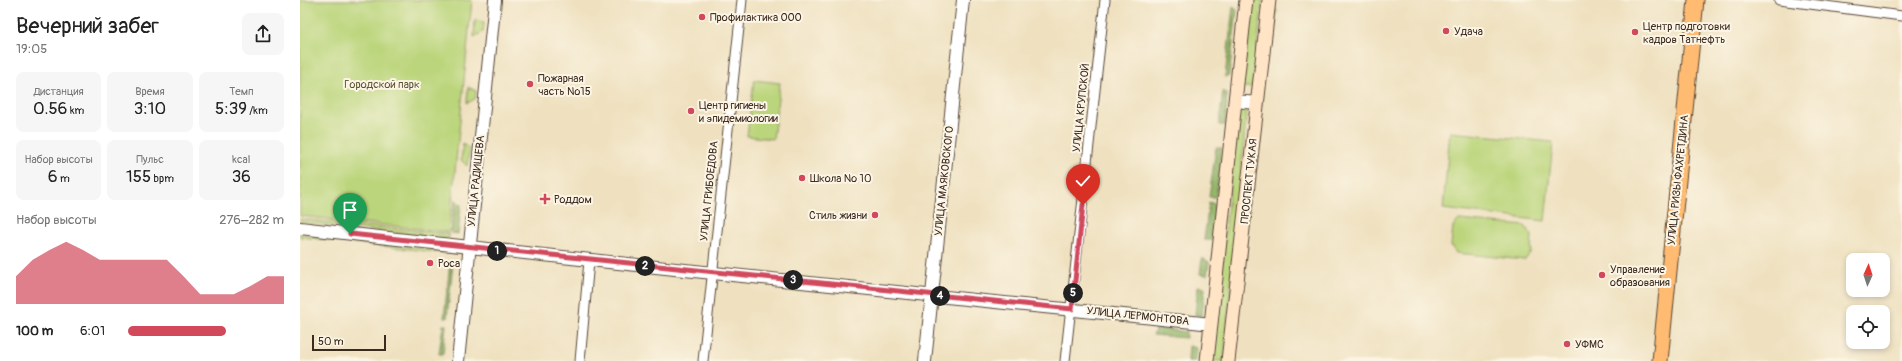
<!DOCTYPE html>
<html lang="ru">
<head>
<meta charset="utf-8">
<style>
	:root { --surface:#fff; --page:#f6f6f6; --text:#222; --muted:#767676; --accent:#d1495b }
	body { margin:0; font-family:Pangolin,sans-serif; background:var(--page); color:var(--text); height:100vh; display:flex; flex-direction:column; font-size:15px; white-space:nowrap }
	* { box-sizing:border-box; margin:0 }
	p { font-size:13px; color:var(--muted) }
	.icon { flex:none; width:22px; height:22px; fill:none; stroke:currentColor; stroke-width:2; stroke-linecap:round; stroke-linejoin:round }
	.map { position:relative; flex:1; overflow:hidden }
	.details { display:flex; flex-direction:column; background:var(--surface); width:300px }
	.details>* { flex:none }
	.needle { width:26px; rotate:3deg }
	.controls { position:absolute; left:1546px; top:253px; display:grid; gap:8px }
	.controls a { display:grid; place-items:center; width:44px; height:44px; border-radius:8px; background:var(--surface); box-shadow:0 2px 6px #0003; font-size:20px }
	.scale { position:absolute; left:12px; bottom:10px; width:74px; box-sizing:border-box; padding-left:4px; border:2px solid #3b2a1e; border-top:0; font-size:11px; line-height:14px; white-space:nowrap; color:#3b2a1e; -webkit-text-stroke:3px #fcf5e5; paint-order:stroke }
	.pin { position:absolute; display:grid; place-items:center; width:34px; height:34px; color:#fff; margin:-41px -17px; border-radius:50% 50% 50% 0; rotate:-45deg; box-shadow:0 0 4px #0007 }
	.pin .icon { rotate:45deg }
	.km { position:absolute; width:20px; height:20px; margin:-10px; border-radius:50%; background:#222; color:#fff; font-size:11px; line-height:20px; text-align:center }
	.round { display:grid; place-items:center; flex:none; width:42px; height:42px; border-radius:8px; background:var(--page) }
	.summary { display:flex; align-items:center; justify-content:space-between; height:68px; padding:0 16px }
	h1 { font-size:22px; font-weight:600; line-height:30px }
	.figures { display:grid; grid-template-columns:repeat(3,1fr); gap:6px; height:68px; padding:4px 16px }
	.figures div { display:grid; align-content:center; border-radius:8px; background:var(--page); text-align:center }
	.figures b { font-size:17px; font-weight:600 }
	.figures small { font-size:11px; font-weight:400 }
	.figures p { font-size:11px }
	.chart { height:112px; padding:8px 16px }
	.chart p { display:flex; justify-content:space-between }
	.chart svg { width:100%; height:72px; margin-top:4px; fill:var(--accent); opacity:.7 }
	ul { padding:0 16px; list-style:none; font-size:13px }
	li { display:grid; grid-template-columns:64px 48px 1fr; align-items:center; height:30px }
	li i { height:10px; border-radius:5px; background:var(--accent) }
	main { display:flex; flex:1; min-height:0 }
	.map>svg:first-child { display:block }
	.green { fill:#bbd57b; stroke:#7b804c }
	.forest { fill:#94b66b; stroke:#687044 }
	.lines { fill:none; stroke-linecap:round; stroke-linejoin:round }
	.minor-casing { stroke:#564536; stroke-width:11 }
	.tertiary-casing { stroke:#564536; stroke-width:14 }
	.secondary-casing { stroke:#564536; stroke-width:15 }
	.primary-casing { stroke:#564536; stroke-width:17 }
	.minor { stroke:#fff; stroke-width:9 }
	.tertiary { stroke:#fff; stroke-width:12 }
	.secondary { stroke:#ffe4c6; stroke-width:13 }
	.primary { stroke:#ffbb71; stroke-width:15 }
	.route-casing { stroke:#fff; stroke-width:8 }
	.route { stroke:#d1495b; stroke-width:5 }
	.poi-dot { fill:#d1495b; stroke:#fcf5e5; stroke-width:1.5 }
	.labels { text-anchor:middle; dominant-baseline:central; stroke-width:4; stroke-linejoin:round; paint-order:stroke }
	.poi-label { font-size:11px; fill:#3b2a1e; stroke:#fcf5e5; text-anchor:start }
	.park-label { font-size:11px; fill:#5b5535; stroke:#fcf5e5 }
	.street-label { font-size:11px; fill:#3b2a1e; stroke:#fcf5e5 }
</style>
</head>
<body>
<main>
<section class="details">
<div class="summary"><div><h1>Вечерний забег</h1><p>19:05</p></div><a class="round"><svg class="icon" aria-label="share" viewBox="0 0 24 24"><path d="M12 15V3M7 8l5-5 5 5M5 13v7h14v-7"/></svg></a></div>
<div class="figures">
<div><p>Дистанция</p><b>0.56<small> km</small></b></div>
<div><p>Время</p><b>3:10</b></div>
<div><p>Темп</p><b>5:39<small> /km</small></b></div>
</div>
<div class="figures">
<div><p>Набор высоты</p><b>6<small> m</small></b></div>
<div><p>Пульс</p><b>155<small> bpm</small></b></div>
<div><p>kcal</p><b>36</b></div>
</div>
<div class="chart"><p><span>Набор высоты</span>276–282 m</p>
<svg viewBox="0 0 160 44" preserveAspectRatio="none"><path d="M0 44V27L10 17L20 11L30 6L40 11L50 17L60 17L70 17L80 17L90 17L100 27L110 38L120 38L130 38L140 33L150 27L160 27V44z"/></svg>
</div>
<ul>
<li><b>100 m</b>6:01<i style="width:63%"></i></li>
</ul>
</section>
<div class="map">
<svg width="1602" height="361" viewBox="0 0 1602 361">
	<rect width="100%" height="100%" fill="#fcf5e5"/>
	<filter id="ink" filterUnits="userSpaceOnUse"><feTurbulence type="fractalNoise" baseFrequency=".025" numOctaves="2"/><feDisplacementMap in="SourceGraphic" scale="8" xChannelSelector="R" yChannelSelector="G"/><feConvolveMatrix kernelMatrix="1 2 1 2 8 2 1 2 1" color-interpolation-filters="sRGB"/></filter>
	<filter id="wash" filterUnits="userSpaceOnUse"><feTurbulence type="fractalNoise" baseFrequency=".012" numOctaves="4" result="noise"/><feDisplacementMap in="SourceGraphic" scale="16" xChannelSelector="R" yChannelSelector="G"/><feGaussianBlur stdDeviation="0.9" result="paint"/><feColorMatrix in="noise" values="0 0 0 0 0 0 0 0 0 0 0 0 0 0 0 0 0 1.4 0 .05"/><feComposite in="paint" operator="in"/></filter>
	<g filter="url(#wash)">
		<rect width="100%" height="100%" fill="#efe1c0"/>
		<g class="green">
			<polygon points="0,0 172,0 149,232 0,216"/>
			<polygon points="951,0 963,0 952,87 941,87"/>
			<polygon points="971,10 977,10 974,38 968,37"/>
			<polygon points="175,19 184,23 183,32 174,37"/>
			<polygon points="454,80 480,83 473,139 447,136"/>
			<polygon points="168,87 176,91 175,99 167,103"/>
			<polygon points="938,105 947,106 924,361 912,361"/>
			<polygon points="1150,132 1253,142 1245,221 1143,209"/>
			<polygon points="163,144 170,149 167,166 161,160"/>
			<polygon points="0,219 149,234 149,239 0,222"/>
			<polygon points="1159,220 1225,226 1232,235 1231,252 1225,260 1156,253 1151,246 1153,226"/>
			<polygon points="0,234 145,250 144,253 0,237"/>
		</g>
		<g class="forest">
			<polygon points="933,7 937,10 929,76 925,77"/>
			<polygon points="923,91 927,94 925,125 919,125"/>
			<polygon points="916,148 922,148 916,197 909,197"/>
			<polygon points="155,199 161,205 158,234 151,233"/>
			<polygon points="909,202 915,204 913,240 904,240"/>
			<polygon points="902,258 909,262 907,275 900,274"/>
			<polygon points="150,263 153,263 147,318 144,318"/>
			<polygon points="898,286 905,288 902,316 895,315"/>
			<polygon points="143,325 146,325 143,354 139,354"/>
			<polygon points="856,328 886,332 886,338 853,335"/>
			<polygon points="889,346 897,348 896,361 888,361"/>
		</g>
	</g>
	<g filter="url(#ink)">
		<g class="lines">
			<defs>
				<g id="minor">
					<polyline points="1479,0 1602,16"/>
					<polyline points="280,361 289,261"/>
					<polyline points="403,361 442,0"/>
					<polyline points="765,361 805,0"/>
				</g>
				<g id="tertiary">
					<polyline points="935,101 957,103"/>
					<path d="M0,228c303,35 607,65 911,96"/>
					<polyline points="158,361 195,0"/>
					<polyline points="625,361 663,0"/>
				</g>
				<g id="secondary">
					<polyline points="907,361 946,0"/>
					<polyline points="928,361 969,0"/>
				</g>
				<polyline id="primary" points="1360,361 1396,0"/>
			</defs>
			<use href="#minor" class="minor-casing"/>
			<use href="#tertiary" class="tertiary-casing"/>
			<use href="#secondary" class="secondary-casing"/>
			<use href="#primary" class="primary-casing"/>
			<use href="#minor" class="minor"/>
			<use href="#tertiary" class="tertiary"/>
			<use href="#secondary" class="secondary"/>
			<use href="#primary" class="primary"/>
		</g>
	</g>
	<g class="lines" filter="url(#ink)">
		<defs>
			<path id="route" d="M50,234c240,27 481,51 722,75l11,-104"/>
		</defs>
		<use href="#route" class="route-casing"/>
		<use href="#route" class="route"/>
	</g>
	<g class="poi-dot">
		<circle cx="402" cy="17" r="4"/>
		<circle cx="1146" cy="31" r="4"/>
		<circle cx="1335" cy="32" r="4"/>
		<circle cx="230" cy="84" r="4"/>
		<circle cx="391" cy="111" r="4"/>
		<circle cx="502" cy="178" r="4"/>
		<path d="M243 193h4v4h4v4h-4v4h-4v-4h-4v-4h4z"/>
		<circle cx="575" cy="215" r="4"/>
		<circle cx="130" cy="263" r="4"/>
		<circle cx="1302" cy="275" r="4"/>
		<circle cx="1267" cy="344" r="4"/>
	</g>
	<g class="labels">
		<g class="poi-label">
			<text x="410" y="17">Профилактика ООО</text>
			<text x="1343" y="26">Центр подготовки<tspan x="1343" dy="13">кадров Татнефть</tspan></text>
			<text x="1154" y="31">Удача</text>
			<text x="238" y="78">Пожарная<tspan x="238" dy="13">часть №15</tspan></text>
			<text x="399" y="105">Центр гигиены<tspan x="399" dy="13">и эпидемиологии</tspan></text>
			<text x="510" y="178">Школа № 10</text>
			<text x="254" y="199">Роддом</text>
			<text x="567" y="215" text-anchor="end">Стиль жизни</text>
			<text x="138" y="263">Роса</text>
			<text x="1310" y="269">Управление<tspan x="1310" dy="13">образования</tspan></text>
			<text x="1275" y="344">УФМС</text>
		</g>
		<g class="park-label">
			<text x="82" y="84">Городской парк</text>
		</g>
		<g class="street-label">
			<text transform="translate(781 108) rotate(-84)">УЛИЦА КРУПСКОЙ</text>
			<text transform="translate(1378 180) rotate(-84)">УЛИЦА РИЗЫ ФАХРЕТДИНА</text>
			<text transform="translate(176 181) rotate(-84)">УЛИЦА РАДИЩЕВА</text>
			<text transform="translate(644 181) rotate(-84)">УЛИЦА МАЯКОВСКОГО</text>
			<text transform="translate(949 181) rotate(-84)">ПРОСПЕКТ ТУКАЯ</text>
			<text transform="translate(409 191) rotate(-84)">УЛИЦА ГРИБОЕДОВА</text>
			<text transform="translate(838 316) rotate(6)">УЛИЦА ЛЕРМОНТОВА</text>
		</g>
	</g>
</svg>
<div class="controls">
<a><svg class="needle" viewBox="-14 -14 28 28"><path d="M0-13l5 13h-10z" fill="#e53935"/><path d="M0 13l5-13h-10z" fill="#767676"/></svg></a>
<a><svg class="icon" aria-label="locate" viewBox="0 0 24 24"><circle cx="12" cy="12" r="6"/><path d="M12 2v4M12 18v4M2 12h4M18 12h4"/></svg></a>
</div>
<div class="scale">50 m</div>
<div class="pin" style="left:50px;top:234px;background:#1e9e55"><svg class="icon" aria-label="arrive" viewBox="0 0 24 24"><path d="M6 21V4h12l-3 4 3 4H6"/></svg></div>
<div class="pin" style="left:783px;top:205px;background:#d93025"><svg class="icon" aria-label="check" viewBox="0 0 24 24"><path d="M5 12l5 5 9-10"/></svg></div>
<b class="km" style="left:197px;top:251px">1</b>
<b class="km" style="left:345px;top:266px">2</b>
<b class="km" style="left:493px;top:280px">3</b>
<b class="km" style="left:640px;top:296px">4</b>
<b class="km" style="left:773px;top:293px">5</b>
</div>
</main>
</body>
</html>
